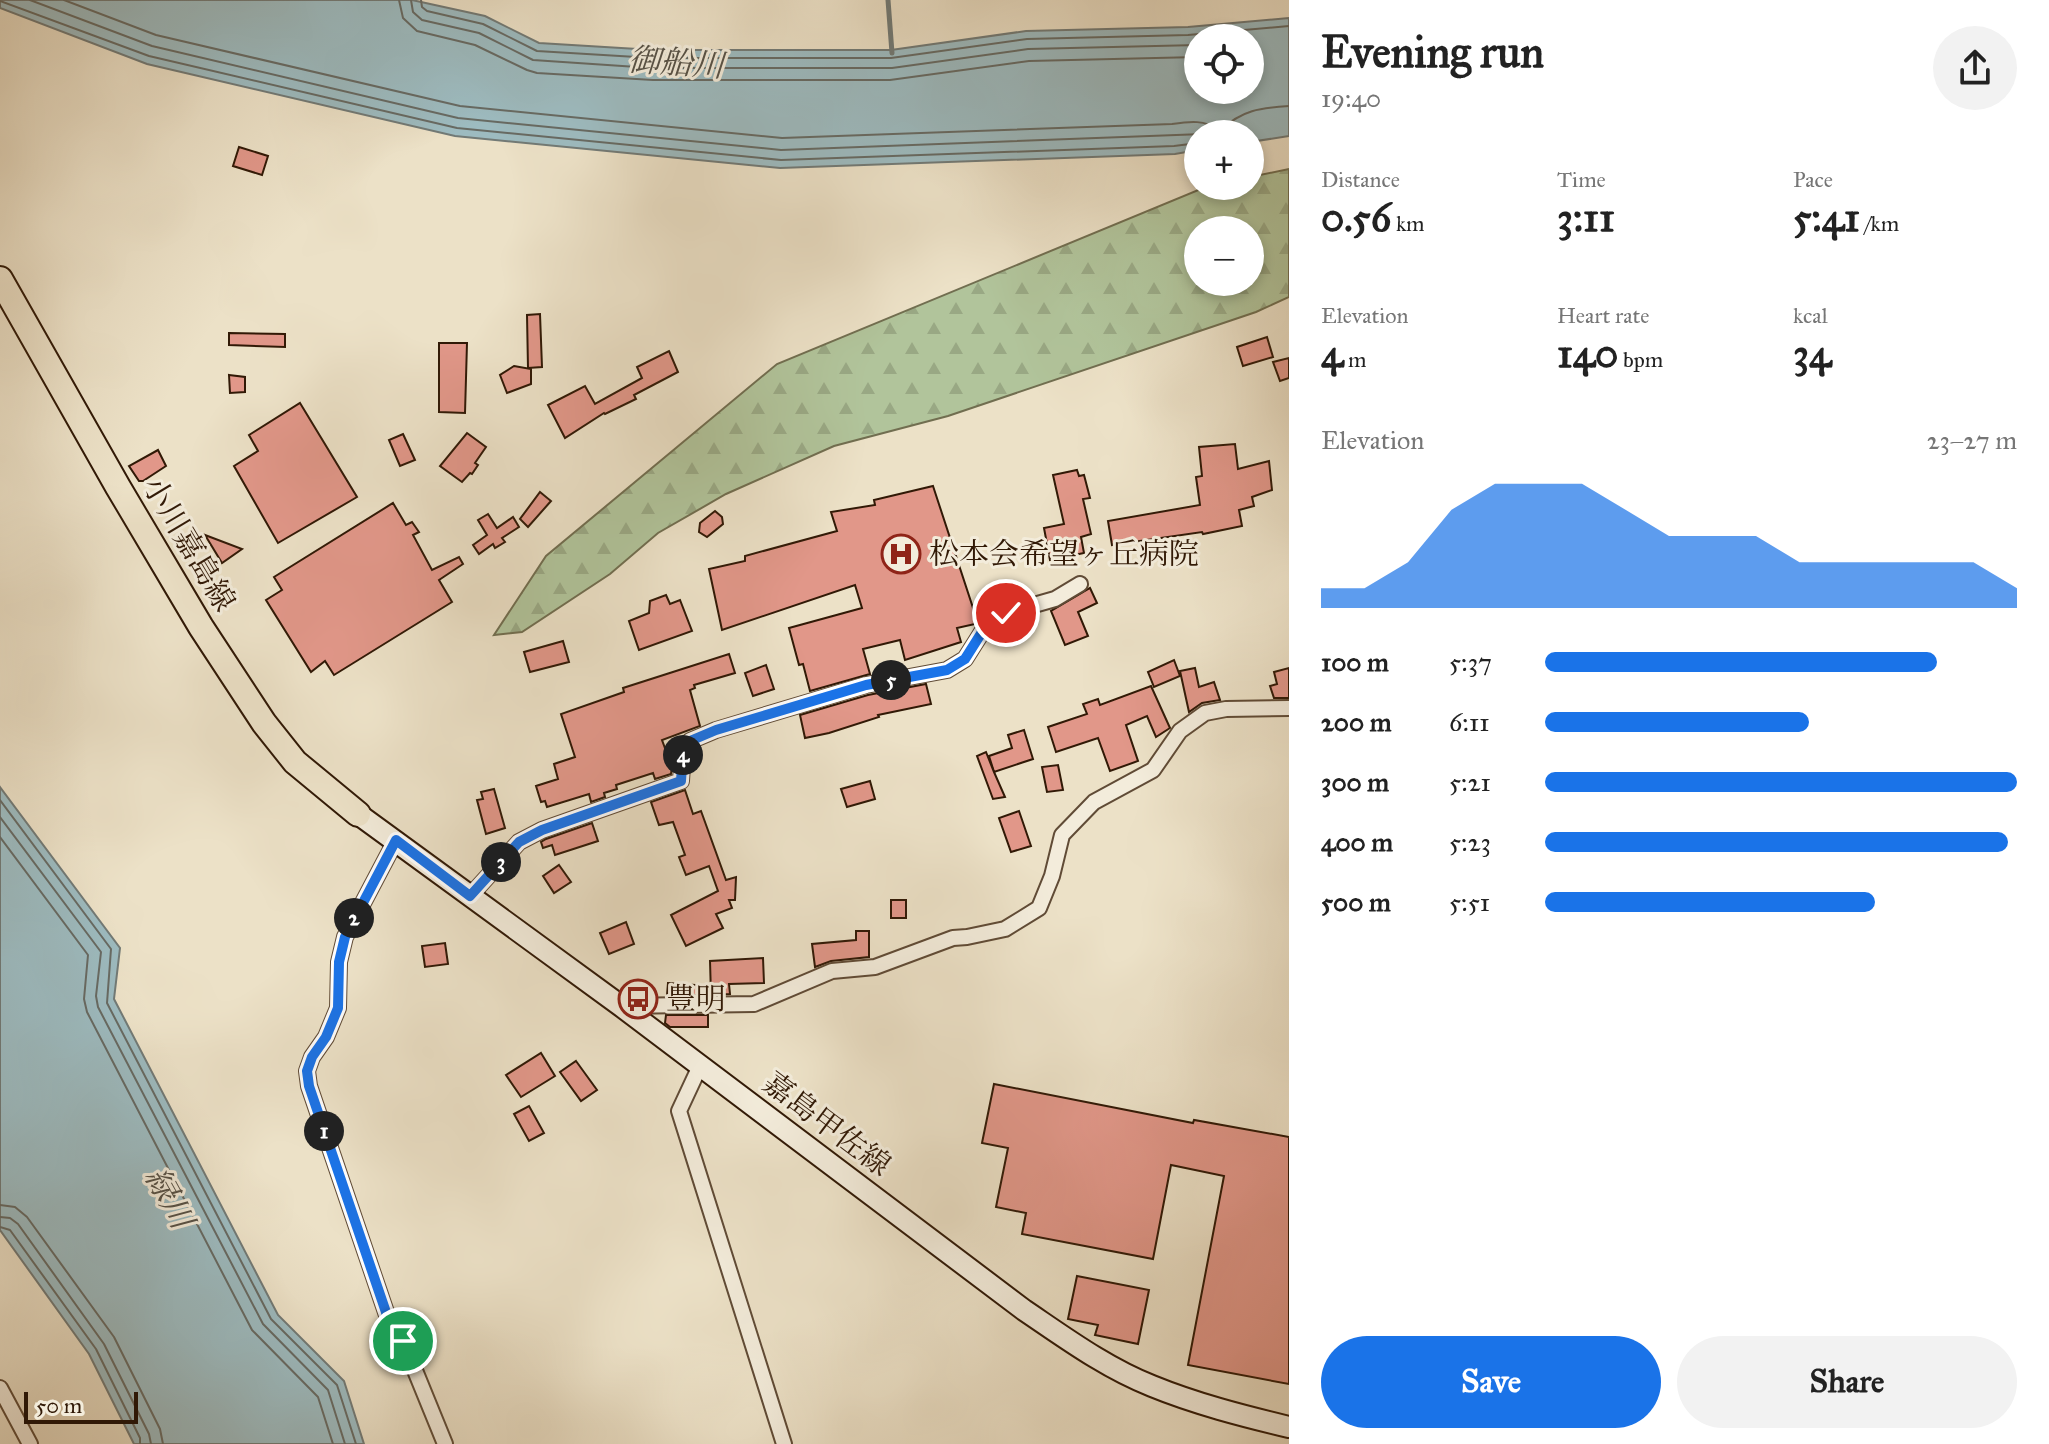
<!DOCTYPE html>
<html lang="en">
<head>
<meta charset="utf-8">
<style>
	:root { --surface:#fff; --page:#f2f2f2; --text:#222; --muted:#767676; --accent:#1a73e8 }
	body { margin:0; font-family:"IM FELL Great Primer","Noto Serif JP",serif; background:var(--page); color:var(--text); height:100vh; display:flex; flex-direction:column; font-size:30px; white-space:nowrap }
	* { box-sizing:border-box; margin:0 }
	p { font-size:26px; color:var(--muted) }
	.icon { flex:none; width:44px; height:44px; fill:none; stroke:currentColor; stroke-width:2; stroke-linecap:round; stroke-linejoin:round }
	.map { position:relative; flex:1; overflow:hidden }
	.sheet { display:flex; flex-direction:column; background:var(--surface); width:760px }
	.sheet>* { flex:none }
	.buttons { position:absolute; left:1184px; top:24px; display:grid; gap:16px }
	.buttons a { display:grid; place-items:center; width:80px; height:80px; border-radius:50%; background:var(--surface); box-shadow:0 4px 12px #0003; font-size:40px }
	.scale { position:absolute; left:24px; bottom:20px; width:114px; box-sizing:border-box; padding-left:8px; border:4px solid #311906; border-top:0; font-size:22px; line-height:28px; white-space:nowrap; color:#311906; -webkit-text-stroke:6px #f3ecdb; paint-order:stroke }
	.pin { position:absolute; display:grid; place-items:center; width:68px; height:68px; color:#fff; margin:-34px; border:4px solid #fff; border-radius:50%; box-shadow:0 2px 8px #0007 }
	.km { position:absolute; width:40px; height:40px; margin:-20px; border-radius:50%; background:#222; color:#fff; font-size:22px; line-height:40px; text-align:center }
	.round { display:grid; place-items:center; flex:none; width:84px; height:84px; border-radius:42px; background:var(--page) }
	.headline { display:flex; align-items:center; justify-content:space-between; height:136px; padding:0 32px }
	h1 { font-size:44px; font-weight:700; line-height:60px }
	.stats { display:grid; grid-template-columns:repeat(3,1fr); gap:12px; height:136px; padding:8px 32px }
	.stats div { display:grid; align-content:center }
	.stats b { font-size:40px; font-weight:700 }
	.stats small { font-size:22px; font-weight:400 }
	.stats p { font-size:22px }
	.chart { height:224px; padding:16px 32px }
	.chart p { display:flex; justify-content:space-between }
	.chart svg { width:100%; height:144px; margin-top:8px; fill:var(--accent); opacity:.7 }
	.action { display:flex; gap:16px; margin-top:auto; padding:16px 32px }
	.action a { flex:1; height:92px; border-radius:48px; background:var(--accent); color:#fff; font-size:32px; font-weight:700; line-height:92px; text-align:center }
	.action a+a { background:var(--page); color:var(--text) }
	ul { padding:0 32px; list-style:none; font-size:26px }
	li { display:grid; grid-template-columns:128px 96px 1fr; align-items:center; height:60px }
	li i { height:20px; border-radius:10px; background:var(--accent) }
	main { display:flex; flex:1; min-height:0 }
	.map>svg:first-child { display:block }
	.forest { fill:url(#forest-firs); stroke:#716e50; stroke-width:2; fill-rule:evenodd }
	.water { fill:#9dbbc0; stroke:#727a76; stroke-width:2; fill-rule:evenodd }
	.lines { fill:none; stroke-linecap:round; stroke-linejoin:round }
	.shore { stroke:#676a63; stroke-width:2 }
	.stream { stroke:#727a76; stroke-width:5 }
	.building { fill:#e19789; stroke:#311906; stroke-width:2 }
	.minor-casing { stroke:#604b36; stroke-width:18 }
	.secondary-casing { stroke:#311906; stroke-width:24 }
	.primary-casing { stroke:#311906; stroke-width:28 }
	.minor { stroke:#f3ecdb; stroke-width:14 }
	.secondary { stroke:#f3ecdb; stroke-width:20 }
	.primary { stroke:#ece1c7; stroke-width:24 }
	.route-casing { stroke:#fff; stroke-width:16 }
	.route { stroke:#1a73e8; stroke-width:10 }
	.labels { text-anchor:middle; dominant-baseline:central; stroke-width:6; stroke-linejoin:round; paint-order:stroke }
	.street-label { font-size:30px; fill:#311906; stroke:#f3ecdb }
	.poi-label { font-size:30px; fill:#311906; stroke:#f3ecdb; text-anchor:start }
	.water-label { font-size:32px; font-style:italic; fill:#575247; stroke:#f3ecdb }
</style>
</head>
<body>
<main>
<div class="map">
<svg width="1289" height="1444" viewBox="0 0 1289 1444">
	<defs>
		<pattern id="forest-firs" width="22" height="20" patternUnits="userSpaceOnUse" patternTransform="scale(2)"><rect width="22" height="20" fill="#b1c49b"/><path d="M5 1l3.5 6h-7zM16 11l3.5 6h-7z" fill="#99a884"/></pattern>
	</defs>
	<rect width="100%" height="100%" fill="#ece1c7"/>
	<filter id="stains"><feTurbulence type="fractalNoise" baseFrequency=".0025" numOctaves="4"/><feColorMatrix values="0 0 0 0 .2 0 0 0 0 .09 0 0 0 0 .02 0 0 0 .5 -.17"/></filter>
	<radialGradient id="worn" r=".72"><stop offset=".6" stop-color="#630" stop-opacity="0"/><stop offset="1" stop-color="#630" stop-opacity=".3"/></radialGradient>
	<path class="forest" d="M1289,169v128l-33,15 -308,104 -114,30 -108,48 -68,39 -48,41 -88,58 -28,3 52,-79 231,-192 431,-178h42v-9zM1198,230h52v52h-52z"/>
	<g class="water">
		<path d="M0,0h412l73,16 54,27 115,7h237l135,-19 162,-4 101,-9v118l-39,6v-8h-52v16l-23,4 -395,14 -325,-32 -308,-72 -147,-56zM1198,38h52v52h-52z"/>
		<polygon points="0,787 120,948 114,999 278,1315 344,1381 364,1444 134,1444 89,1354 0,1230"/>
	</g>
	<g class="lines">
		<g class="shore">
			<polyline points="30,0 152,46 458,118 781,150 1203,134"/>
			<path d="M64,0l92,35 304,71 322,32 390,-14c20,-3 31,-4 49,6 21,-20 39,-22 68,-24"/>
			<polyline points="399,0 403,18 417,31 475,45 527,70 537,73 653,80 890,80 1029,61 1198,57"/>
			<polyline points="411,0 413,12 422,20 479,33 533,60 652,68 892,68 1028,49 1198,45"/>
			<polyline points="421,0 422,7 427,11 483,24 537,51 653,58 891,58 1027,39 1188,35 1289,26"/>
			<polyline points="0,1 149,56 457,128 781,160 1174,146 1198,143"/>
			<polyline points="0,800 111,949 107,1003 271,1319 337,1385 356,1444"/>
			<polyline points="0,817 101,952 96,996 98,1007 263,1324 328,1390 345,1444"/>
			<polyline points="0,837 88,955 84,999 87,1012 252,1330 318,1397 333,1444"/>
			<polyline points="0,1205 15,1207 27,1217 114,1337 160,1429 163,1444"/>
			<polyline points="0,1217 10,1218 18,1224 104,1344 149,1434 151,1444"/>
			<polyline points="0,1227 10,1230 96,1349 140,1438 140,1444"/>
		</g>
		<polyline class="stream" points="888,0 892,53"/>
	</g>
	<g class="building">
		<polygon points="239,147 268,156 262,175 233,166"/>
		<polygon points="540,314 542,367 528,368 527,315"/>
		<polygon points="229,333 285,334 285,347 229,345"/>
		<polygon points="1267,337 1273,357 1243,366 1237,347"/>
		<polygon points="439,343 467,343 465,413 439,412"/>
		<polygon points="669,351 678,372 634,395 636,399 605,414 604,413 565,438 548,405 585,386 595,404 642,378 637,367"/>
		<polygon points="1289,358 1289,378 1280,381 1273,362"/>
		<polygon points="514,366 531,369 531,384 507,393 500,375"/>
		<polygon points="229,375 245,377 245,392 230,393"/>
		<polygon points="300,403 357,497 278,543 234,466 258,451 249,435"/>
		<polygon points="467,433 486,447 475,463 478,465 472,474 470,473 462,482 440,466"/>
		<polygon points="403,434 415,460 400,466 389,440"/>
		<polygon points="1235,444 1238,469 1269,461 1272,490 1252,497 1254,506 1239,510 1242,526 1203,534 1202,532 1112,545 1108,521 1200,505 1196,477 1202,476 1199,447"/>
		<polygon points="158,450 166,466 143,481 139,481 129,466"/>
		<polygon points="1077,470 1079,476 1084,475 1090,498 1083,499 1091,534 1081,537 1084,553 1050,560 1044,528 1064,524 1053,475"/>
		<polygon points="933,486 975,614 975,624 957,628 961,642 905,660 900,640 863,649 870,674 810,691 803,664 799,665 789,628 862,608 855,585 722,630 709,569 745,561 745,556 837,531 831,512 875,505 874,500"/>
		<polygon points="540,492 551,501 528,527 520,519"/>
		<polygon points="393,503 406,525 412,522 419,532 413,535 432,570 459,557 463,564 439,580 452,602 334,675 325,661 311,672 266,600 282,590 274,577"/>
		<polygon points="715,511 722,517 723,524 707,537 699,532 700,523"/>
		<polygon points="488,514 497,528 513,517 519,527 502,538 505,542 495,548 493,544 479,554 473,545 487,535 478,520"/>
		<polygon points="205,535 242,549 222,563"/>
		<polygon points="1090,588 1097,603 1078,612 1088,636 1065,645 1051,611"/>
		<polygon points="666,595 670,604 680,600 692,631 639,650 629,621 649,613 650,601"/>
		<polygon points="563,641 569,662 530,672 524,652"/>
		<polygon points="729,654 735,673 694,685 695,688 690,690 700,726 662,740 672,767 671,774 655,779 653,773 616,785 617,789 604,793 605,797 591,802 589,794 547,807 545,801 541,802 536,786 558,779 554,764 575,757 561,714 624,692 623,688"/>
		<polygon points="1174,660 1180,676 1154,687 1148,672"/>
		<polygon points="766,665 774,689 753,696 745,673"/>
		<polygon points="1195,668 1199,687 1214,682 1220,700 1202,703 1189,712 1180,671"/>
		<polygon points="1289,668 1289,698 1274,698 1270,686 1277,684 1274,672"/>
		<polygon points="926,684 931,704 878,715 879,717 829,733 805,738 800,715 868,695"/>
		<polygon points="1151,686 1170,728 1156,737 1147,716 1126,725 1138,761 1110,771 1098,738 1056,752 1048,727 1087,714 1083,704 1098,699 1100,705"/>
		<polygon points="1024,730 1033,759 994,772 989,756 1012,748 1008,735"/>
		<polygon points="986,752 994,772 1005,797 993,799 977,756"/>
		<polygon points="1058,765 1063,790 1047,792 1042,767"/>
		<polygon points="870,781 875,799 847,807 841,789"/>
		<polygon points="494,789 505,828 486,834 477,800 483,799 481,792"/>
		<polygon points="685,790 693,814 701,811 726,880 736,877 735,900 729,900 732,908 716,914 723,928 686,946 671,915 718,891 709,866 686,875 679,857 685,855 673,822 659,825 651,802"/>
		<polygon points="1019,811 1031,846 1011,852 999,818"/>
		<polygon points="592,823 598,841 555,855 552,845 543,848 541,842 546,839"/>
		<polygon points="559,865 571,882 554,893 543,876"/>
		<rect x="891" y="900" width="15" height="18"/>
		<polygon points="626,922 634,944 609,954 600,933"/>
		<polygon points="856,931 869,931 869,957 831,961 815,967 812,944 856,940"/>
		<polygon points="445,943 448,964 425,967 422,946"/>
		<polygon points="763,958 764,983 729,984 730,994 711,995 710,961"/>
		<polygon points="668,983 708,986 708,995 667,995"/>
		<polygon points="666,1015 708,1015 708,1027 670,1027 665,1023"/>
		<polygon points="541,1053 555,1076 521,1097 506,1075"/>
		<polygon points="576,1061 597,1090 581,1101 560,1072"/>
		<polygon points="994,1084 1193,1123 1194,1120 1289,1137 1289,1384 1188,1365 1224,1176 1171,1165 1153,1259 1022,1234 1026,1213 996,1207 1008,1148 982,1143"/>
		<polygon points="529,1106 544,1133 529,1141 514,1114"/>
		<polygon points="1077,1276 1149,1290 1138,1344 1095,1335 1098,1325 1068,1319"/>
	</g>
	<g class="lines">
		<defs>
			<g id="minor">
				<polyline points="396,840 345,937 339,962 338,1008 326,1037 312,1057 307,1071 309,1086 390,1324 403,1341 445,1444"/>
				<polyline points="470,896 519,842 542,830 681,781 683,751 690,741 716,730 866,685 947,670 965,659 989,621 1006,613 1055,599 1080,584"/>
				<polyline points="621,1006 754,1004 832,971 875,967 953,938 967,937 1005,929 1039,908 1052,876 1062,835 1094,802 1153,770 1180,731 1205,713 1226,709 1289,708"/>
				<polyline points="700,1066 679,1111 784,1444"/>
				<polyline points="0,1388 30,1444"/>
			</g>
			<path id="secondary" d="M358,814l263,192 403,304c40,27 82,58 128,76 44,18 91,30 137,41"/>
			<polyline id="primary" points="0,279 118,487 201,627 264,723 295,762 358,814"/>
		</defs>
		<use href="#minor" class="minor-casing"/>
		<use href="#secondary" class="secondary-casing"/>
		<use href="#primary" class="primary-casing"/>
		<use href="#minor" class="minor"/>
		<use href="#secondary" class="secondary"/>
		<use href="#primary" class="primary"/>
	</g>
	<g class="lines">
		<defs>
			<polyline id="route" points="403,1341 390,1324 309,1086 307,1071 312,1057 326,1037 338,1008 339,962 345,937 396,840 470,896 519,842 542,830 681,781 683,751 690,741 716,730 866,685 947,670 965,659 989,621 1006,613"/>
		</defs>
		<use href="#route" class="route-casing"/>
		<use href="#route" class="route"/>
	</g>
	<defs>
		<symbol id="hospital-ring" viewBox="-11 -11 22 22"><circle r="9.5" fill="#f3ecdb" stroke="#8f2418" stroke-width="1.5"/><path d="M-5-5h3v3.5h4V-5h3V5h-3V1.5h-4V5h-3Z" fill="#8f2418"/></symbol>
		<symbol id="bus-ring" viewBox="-11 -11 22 22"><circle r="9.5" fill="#f3ecdb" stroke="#8f2418" stroke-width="1.5"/><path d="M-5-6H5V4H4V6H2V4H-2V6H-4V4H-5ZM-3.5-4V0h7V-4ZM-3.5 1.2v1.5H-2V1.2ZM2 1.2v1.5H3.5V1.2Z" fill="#8f2418"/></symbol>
	</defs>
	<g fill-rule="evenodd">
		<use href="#hospital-ring" x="879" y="532" width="44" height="44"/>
		<use href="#bus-ring" x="616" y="977" width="44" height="44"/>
	</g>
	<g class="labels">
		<g class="street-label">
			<text transform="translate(189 544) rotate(59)">小川嘉島線</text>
			<text transform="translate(827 1124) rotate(37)">嘉島甲佐線</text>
		</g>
		<g class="poi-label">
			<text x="929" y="554">松本会希望ヶ丘病院</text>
			<text x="666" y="999">豊明</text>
		</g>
		<g class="water-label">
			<text transform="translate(676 63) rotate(4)">御船川</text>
			<text transform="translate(169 1198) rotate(61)">緑川</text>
		</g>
	</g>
	<rect width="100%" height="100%" filter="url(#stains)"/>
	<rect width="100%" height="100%" fill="url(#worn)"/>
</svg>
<div class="buttons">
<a><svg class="icon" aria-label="locate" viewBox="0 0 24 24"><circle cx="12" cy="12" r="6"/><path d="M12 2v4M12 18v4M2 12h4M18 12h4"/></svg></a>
<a>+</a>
<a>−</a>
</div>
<div class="scale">50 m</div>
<div class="pin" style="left:403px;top:1341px;background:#1e9e55"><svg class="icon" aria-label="arrive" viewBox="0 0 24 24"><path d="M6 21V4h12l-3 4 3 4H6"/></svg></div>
<div class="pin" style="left:1006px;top:613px;background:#d93025"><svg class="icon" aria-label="check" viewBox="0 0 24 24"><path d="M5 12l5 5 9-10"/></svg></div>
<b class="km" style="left:324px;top:1131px">1</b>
<b class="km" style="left:354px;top:918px">2</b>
<b class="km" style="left:501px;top:862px">3</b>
<b class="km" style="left:683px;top:755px">4</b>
<b class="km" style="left:891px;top:680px">5</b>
</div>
<section class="sheet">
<div class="headline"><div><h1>Evening run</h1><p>19:40</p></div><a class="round"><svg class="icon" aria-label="share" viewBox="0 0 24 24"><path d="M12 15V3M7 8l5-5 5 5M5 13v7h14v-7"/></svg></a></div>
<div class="stats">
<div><p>Distance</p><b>0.56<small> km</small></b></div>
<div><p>Time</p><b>3:11</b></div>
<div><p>Pace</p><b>5:41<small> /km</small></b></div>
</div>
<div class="stats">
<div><p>Elevation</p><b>4<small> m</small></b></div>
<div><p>Heart rate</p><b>140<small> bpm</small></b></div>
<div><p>kcal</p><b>34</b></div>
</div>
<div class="chart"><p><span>Elevation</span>23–27 m</p>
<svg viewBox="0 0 160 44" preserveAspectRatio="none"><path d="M0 44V38L10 38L20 30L30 14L40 6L50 6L60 6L70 14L80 22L90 22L100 22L110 30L120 30L130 30L140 30L150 30L160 38V44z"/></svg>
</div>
<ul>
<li><b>100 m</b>5:37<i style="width:83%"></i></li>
<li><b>200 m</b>6:11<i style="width:56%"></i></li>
<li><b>300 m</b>5:21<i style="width:100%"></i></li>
<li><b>400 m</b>5:23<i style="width:98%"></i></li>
<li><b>500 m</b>5:51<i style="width:70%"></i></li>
</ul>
<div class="action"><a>Save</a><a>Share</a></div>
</section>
</main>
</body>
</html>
